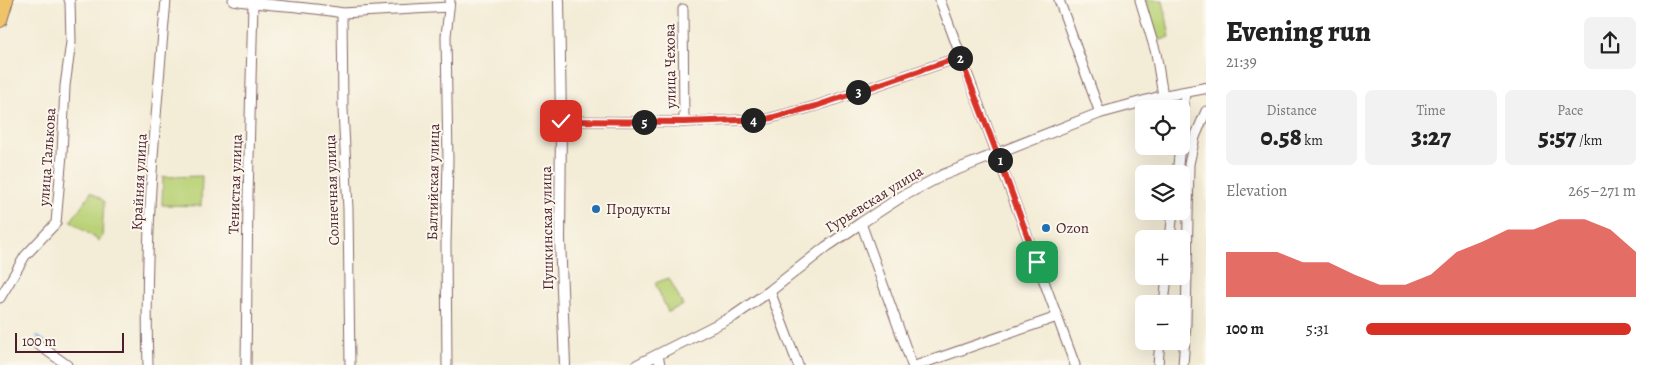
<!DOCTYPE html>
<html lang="en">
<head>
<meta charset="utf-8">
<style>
	:root { --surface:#fff; --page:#f2f2f2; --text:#222; --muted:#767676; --accent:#d93025 }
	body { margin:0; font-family:Alegreya,serif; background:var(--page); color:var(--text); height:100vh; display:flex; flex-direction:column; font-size:19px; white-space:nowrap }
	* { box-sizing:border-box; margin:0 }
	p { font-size:16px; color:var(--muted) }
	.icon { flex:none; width:28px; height:28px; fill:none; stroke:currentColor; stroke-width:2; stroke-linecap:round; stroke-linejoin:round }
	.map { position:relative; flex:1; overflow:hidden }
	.details { display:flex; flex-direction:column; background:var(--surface); width:450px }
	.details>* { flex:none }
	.controls { position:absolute; left:1135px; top:100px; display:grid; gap:10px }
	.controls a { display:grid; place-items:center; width:55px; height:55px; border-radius:8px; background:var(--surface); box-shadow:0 5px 20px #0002; font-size:25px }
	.scale { position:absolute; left:15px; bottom:12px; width:109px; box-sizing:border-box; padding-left:5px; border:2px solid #4a1f2b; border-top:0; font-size:14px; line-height:18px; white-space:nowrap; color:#4a1f2b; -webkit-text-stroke:4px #fbf7ec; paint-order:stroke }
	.pin { position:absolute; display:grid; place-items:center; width:42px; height:42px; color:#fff; margin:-21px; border-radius:10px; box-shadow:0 2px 8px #0006 }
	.km { position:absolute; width:25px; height:25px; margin:-12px; border-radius:50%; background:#222; color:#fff; font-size:14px; line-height:25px; text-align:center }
	.round { display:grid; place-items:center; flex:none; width:52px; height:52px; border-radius:8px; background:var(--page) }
	.headline { display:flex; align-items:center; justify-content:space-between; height:85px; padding:0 20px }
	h1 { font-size:28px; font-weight:800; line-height:38px }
	.stats { display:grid; grid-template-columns:repeat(3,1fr); gap:8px; height:85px; padding:5px 20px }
	.stats div { display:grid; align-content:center; border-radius:8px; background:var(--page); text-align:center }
	.stats b { font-size:25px; font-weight:800 }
	.stats small { font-size:14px; font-weight:400 }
	.stats p { font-size:14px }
	.chart { height:140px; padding:10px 20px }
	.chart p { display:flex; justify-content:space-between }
	.chart svg { width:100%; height:90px; margin-top:5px; fill:var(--accent); opacity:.7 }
	ul { padding:0 20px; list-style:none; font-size:16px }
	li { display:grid; grid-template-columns:80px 60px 1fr; align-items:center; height:38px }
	li i { height:12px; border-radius:6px; background:var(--accent) }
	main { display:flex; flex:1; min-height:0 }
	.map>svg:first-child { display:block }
	.green { fill:#bad277; stroke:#827851 }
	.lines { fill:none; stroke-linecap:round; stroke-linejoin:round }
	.stream { stroke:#6aabde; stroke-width:2 }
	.minor-casing { stroke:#856767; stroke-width:11 }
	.tertiary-casing { stroke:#856767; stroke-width:12 }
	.primary-casing { stroke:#856767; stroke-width:16 }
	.minor { stroke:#fff; stroke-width:9 }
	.tertiary { stroke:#fff; stroke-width:10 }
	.primary { stroke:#efc469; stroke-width:14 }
	.route-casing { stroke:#fff; stroke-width:10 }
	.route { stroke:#d93025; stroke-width:6 }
	.poi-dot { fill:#1f6fb2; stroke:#fbf7ec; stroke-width:2 }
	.labels { text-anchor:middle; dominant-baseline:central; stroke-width:4; stroke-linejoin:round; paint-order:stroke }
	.street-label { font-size:15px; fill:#4a1f2b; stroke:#fbf7ec }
	.poi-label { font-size:15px; fill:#4a1f2b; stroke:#fbf7ec; text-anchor:start }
</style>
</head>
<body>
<main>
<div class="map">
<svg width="1206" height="365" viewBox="0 0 1206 365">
	<rect width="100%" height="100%" fill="#fbf7ec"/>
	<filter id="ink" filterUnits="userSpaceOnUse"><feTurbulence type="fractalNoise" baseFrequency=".02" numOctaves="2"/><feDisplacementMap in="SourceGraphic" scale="10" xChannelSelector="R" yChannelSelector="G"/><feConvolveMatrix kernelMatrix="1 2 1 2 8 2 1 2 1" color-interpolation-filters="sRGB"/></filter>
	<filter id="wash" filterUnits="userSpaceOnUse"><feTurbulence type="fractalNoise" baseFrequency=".0096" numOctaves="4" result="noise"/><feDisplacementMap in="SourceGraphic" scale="20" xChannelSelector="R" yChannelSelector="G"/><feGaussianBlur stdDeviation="1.12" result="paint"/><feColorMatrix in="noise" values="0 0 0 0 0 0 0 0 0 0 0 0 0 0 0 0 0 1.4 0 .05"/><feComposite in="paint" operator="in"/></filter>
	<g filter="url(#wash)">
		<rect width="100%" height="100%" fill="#f3ecd6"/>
		<g class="green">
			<polygon points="1145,0 1163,0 1170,37 1158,41"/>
			<polygon points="202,176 201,206 162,205 163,177"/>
			<polygon points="91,192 104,201 102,237 99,241 71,221"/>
			<polygon points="669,278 683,305 668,312 655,283"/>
		</g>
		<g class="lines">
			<polyline class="stream" points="37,336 76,365"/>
		</g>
	</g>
	<g filter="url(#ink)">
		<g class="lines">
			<defs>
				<g id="minor">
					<path d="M233,0c36,6 73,6 109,13l107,-6"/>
					<polyline points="940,0 1075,365"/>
					<polyline points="1059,0 1100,113"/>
					<polyline points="1140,0 1156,53 1163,96"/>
					<polyline points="683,9 684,122"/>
					<polyline points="342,13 343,109 348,209 350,365"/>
					<polyline points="561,121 684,122 767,119 816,106 960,57"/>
					<polyline points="1181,130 1185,92"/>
					<polyline points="1177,174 1180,146"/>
					<polyline points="861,223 912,365"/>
					<polyline points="1170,239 1173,211"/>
					<polyline points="770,291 798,365"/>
					<polyline points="0,298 25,256 56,223 62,154 65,86 71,42 70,1 69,0"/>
					<polyline points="1164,304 1167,276"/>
					<polyline points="36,343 67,365"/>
					<polyline points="658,355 660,365"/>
					<path d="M148,365c-4,-122 7,-244 18,-365"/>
					<polyline points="246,365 248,196 253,3"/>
					<polyline points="447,365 446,244 448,161 446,36 450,0"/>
					<polyline points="918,365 1057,317"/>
					<polyline points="1158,365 1160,341"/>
					<polyline points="1183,365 1186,324 1189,164 1195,137 1206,111"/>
				</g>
				<g id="tertiary">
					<polyline points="559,0 561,121 560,239 565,365"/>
					<polyline points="637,365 734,316 770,291 826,247 861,223 901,197 943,175 1100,113 1163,96 1206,88"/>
				</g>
				<polyline id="primary" points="0,20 6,0"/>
			</defs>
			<use href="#minor" class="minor-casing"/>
			<use href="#tertiary" class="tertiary-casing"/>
			<use href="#primary" class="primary-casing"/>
			<use href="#minor" class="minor"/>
			<use href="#tertiary" class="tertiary"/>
			<use href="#primary" class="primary"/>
		</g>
	</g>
	<g class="lines" filter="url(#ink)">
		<defs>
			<polyline id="route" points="561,121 684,122 767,119 816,106 960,57 997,153 1037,262"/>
		</defs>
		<use href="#route" class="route-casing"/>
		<use href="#route" class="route"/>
	</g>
	<g class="poi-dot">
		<circle cx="596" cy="209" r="5"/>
		<circle cx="1046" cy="228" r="5"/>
	</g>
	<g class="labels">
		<g class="street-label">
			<text transform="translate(670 66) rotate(-91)">улица Чехова</text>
			<text transform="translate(47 157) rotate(-86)">улица Талькова</text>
			<text transform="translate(139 182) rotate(-87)">Крайняя улица</text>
			<text transform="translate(433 182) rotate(-89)">Балтийская улица</text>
			<text transform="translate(235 184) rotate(-88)">Тенистая улица</text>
			<text transform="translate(332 190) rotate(-92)">Солнечная улица</text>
			<text transform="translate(874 199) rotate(-32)">Гурьевская улица</text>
			<text transform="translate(547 228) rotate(-91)">Пушкинская улица</text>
		</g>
		<g class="poi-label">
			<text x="606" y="209">Продукты</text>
			<text x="1056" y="228">Ozon</text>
		</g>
	</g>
</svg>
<div class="controls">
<a><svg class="icon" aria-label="locate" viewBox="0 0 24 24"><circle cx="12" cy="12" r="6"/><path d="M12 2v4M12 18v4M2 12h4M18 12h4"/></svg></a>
<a><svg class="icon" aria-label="layers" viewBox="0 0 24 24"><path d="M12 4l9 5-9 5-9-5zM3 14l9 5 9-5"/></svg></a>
<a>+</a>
<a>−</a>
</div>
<div class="scale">100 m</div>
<div class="pin" style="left:1037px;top:262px;background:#1e9e55"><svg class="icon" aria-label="arrive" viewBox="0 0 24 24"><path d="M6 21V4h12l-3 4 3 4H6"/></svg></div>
<div class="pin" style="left:561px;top:121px;background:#d93025"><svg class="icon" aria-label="check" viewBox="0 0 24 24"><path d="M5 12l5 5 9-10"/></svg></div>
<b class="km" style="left:1000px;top:160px">1</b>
<b class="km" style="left:960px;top:58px">2</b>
<b class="km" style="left:858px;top:92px">3</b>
<b class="km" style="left:753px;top:120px">4</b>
<b class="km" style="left:644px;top:122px">5</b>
</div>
<section class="details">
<div class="headline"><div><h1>Evening run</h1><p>21:39</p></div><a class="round"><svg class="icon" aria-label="share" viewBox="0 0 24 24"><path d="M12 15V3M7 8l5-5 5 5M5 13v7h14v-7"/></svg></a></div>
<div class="stats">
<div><p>Distance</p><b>0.58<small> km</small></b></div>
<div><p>Time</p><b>3:27</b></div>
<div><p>Pace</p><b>5:57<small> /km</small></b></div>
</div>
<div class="chart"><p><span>Elevation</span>265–271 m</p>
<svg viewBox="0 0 160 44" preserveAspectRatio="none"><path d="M0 44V22L10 22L20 22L30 27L40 27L50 33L60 38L70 38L80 33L90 22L100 17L110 11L120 11L130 6L140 6L150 11L160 22V44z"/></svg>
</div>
<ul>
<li><b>100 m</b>5:31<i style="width:98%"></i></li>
</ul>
</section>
</main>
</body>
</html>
